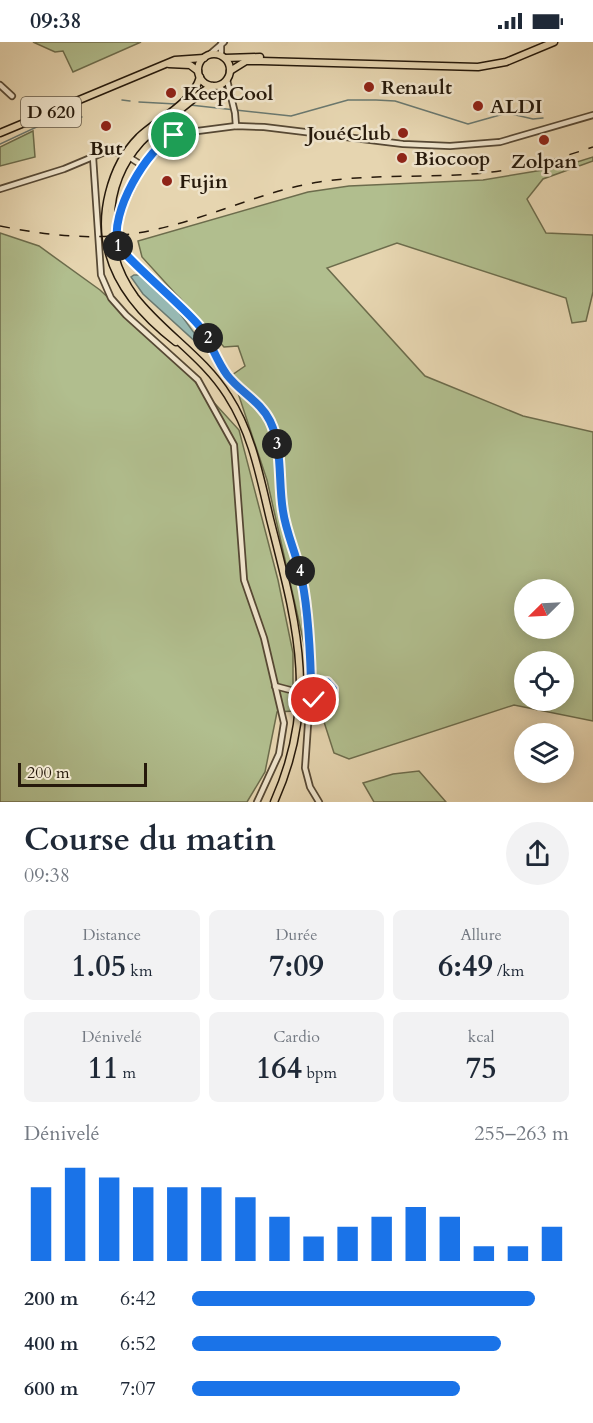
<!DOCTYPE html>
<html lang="fr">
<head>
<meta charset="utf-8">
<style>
	:root { --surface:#fff; --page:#f2f2f3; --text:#1f2937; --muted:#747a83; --accent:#1a73e8 }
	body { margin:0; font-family:Cardo,serif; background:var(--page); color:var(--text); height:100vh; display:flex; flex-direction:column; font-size:22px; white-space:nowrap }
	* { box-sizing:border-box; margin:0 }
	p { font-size:20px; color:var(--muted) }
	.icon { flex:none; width:33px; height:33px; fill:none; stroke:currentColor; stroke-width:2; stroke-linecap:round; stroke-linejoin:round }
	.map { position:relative; height:760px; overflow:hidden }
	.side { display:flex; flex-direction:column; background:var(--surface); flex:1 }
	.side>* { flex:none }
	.needle { width:39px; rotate:246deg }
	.buttons { position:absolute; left:514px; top:537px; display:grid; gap:12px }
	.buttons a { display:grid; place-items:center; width:60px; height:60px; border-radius:50%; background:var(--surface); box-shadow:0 3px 15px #0003; font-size:30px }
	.scale { position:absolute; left:18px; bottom:15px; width:129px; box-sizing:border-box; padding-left:6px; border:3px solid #26190b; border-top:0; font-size:16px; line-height:21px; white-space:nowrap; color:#26190b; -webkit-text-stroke:4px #efe4cc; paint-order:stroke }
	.pin { position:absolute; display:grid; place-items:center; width:51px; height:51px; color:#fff; margin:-26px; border:3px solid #fff; border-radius:50%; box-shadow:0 2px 6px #0007 }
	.km { position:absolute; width:30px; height:30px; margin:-15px; border-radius:50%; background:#222; color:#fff; font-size:16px; line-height:30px; text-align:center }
	.round { display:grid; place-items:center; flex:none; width:63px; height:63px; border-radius:32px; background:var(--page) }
	.overview { display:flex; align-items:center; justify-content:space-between; height:102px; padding:0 24px }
	h1 { font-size:33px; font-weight:600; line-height:45px }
	.stats { display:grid; grid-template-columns:repeat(3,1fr); gap:9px; height:102px; padding:6px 24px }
	.stats div { display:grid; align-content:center; border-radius:9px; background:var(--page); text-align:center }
	.stats b { font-size:30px; font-weight:600 }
	.stats small { font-size:16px; font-weight:400 }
	.stats p { font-size:16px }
	.chart { height:168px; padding:12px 24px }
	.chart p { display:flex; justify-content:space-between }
	.chart svg { width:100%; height:108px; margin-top:6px; stroke:var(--accent); stroke-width:6 }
	ul { padding:0 24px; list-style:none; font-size:20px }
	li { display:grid; grid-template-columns:96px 72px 1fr; align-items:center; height:45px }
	li i { height:15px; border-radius:8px; background:var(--accent) }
	.status { display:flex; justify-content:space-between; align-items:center; height:42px; padding:0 30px; background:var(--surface); direction:ltr }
	.status svg { height:16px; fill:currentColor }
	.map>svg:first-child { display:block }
	.green { fill:#b1be8e; stroke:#6c6c4c; stroke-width:1.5; fill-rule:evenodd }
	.water { fill:#97b8b2; stroke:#6a786f; stroke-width:1.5 }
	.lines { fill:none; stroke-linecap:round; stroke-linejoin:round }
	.stream { stroke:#6a786f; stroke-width:1.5 }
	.minor-tunnel { stroke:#c0af8f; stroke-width:4.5; stroke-dasharray:4.5 2; stroke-linecap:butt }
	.minor-casing { stroke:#564834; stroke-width:8 }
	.major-casing { stroke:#26190b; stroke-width:9 }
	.minor { stroke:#efe4cc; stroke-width:4.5 }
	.major { stroke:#e6d5b0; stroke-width:6 }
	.rail { stroke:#26190b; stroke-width:1.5; stroke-dasharray:10 10; stroke-linecap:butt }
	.route-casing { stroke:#fff; stroke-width:12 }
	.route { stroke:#1a73e8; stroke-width:8 }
	.poi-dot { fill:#8f2418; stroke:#efe4cc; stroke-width:2 }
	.labels { text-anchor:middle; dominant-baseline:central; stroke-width:5; stroke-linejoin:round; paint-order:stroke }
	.shield { fill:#efe4cc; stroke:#625645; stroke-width:1.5 }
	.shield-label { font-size:18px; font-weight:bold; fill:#26190b }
	.poi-label { font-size:20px; font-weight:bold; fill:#26190b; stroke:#efe4cc; text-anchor:start }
</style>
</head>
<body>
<div class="status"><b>09:38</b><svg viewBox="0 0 49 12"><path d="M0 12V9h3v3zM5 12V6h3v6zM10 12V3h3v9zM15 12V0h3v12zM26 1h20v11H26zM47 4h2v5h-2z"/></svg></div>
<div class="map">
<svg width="593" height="760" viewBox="0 0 593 760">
	<rect width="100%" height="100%" fill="#e6d5b0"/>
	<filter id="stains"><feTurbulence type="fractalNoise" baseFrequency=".00333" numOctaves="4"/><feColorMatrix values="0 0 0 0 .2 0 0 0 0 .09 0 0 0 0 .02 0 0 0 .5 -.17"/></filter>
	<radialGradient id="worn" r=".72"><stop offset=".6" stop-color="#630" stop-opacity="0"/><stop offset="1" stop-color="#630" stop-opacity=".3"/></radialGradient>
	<g class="green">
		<polygon points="33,0 141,0 73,30 63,9 55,10"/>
		<polygon points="33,89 35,115 0,124 0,105"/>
		<path d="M593,115v4l-50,18 -16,20 19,34 47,2v57l-7,29 -14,2 -6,-25 -169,-55 -70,25 98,108 98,40 70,16v289l-79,-16 -165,54 -15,-6 -18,-56 -49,-217 -35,-105 13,-9 -7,-20 -14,1 -82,-90 -4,-16 170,-49 41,-6 134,-6 78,-13zM525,548h39v38h-39zM525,620h39v38h-39z"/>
		<polygon points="0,191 39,204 100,248 177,320 239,388 278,538 293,611 293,669 277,670 265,730 247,760 0,760"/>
		<polygon points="419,729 446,760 374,760 363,741 393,732"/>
	</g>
	<polygon class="water" points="134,233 142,233 176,266 200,299 198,302 143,252 131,235"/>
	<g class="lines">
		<g class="stream">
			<polyline points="122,58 130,59"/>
			<polyline points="139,60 176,62"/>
			<polyline points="190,63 291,74 348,58 376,58 395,59 468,82 507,71 533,77 543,76"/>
			<polyline points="0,102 58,75 82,75"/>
		</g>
		<polyline class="minor-tunnel" points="294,649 313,658"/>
		<defs>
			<g id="minor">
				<polyline points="210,12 224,0"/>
				<polyline points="221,13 221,2"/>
				<polyline points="227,38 235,71 236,84"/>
				<polyline points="0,43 12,54"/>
				<polyline points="218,44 230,54"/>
				<polyline points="93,115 101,233 111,256 126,273 198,338 234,403 244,538 264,596 284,681 279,712 257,760"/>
				<polyline points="132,117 143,124"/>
				<polyline points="0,147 64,127 107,109 123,111"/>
				<polyline points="311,639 327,640 333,647 328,659 314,658"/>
				<polyline points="275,644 294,649"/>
				<polyline points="319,760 310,745 305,726 311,639 302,541 285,482 276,400 271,381 257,362 226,332 200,284 177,258 121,208 116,194 120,170 143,124 165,99 182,91 236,84 264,85 403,102 450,104 500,100 593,73"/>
			</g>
			<g id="major">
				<circle cx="214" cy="28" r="16"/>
				<polyline points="225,16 260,15"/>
				<polyline points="169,22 190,23 198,29"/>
				<polyline points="230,29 246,19 261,19 478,25 506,20 554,0"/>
				<path d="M212,44c-13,7 -24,18 -36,27 -12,10 -25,18 -35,29 -39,43 -40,109 -6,155 28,36 69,60 93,99 24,37 32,81 42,123 26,103 50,181 4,283"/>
				<polyline points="0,91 175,18 204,16"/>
				<path d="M176,300c-48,-37 -83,-86 -67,-149 5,-20 15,-41 30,-56 19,-18 54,-34 61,-60"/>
			</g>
		</defs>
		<use href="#minor" class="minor-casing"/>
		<use href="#major" class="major-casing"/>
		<use href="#minor" class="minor"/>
		<use href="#major" class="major"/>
		<path class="rail" d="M0,184c51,10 102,16 153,4 57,-12 109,-39 166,-48 57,-9 115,-3 173,-10 34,-4 68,-14 101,-25"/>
	</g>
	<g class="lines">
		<defs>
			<path id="route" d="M174,93c-27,13 -65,79 -56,109 4,12 68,64 82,83 11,15 16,33 27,48 13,17 34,27 43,46 13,27 8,61 13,90 3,21 12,40 17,61 8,30 10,77 11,109l16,1 6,7v5l-5,7 -14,-1"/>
		</defs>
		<use href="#route" class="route-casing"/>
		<use href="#route" class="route"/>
	</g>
	<g class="poi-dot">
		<circle cx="369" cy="45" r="6"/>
		<circle cx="171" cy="51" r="6"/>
		<circle cx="478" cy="64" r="6"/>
		<circle cx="106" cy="84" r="6"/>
		<circle cx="403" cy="91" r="6"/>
		<circle cx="544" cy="98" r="6"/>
		<circle cx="402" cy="116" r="6"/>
		<circle cx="167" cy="139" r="6"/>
	</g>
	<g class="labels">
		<rect class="shield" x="21" y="55" width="60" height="30" rx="4.5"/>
		<g class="shield-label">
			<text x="51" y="70">D 620</text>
		</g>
		<g class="poi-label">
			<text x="381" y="45">Renault</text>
			<text x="183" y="51">KeepCool</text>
			<text x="490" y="64">ALDI</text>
			<text x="391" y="91" text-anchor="end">JouéClub</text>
			<text x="106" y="106" text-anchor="middle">But</text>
			<text x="414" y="116">Biocoop</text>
			<text x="544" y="119" text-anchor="middle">Zolpan</text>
			<text x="179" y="139">Fujin</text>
		</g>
	</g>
	<rect width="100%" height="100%" filter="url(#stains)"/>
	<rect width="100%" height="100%" fill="url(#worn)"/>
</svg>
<div class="buttons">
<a><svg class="needle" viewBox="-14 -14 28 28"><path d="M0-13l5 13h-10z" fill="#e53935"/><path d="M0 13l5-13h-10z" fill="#747a83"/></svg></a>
<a><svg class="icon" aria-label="locate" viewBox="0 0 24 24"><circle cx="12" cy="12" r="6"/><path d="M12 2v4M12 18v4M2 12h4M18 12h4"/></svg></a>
<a><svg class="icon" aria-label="layers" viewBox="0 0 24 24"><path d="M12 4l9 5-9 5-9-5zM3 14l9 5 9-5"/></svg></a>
</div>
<div class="scale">200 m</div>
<div class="pin" style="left:174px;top:93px;background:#1e9e55"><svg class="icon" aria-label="arrive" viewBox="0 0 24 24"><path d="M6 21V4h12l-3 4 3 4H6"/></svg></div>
<div class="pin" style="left:314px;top:658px;background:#d93025"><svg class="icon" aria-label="check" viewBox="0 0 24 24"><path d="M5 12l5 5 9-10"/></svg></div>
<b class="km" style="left:118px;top:204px">1</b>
<b class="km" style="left:208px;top:296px">2</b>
<b class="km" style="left:277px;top:402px">3</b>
<b class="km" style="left:300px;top:529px">4</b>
</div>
<section class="side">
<div class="overview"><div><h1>Course du matin</h1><p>09:38</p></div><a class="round"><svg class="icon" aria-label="share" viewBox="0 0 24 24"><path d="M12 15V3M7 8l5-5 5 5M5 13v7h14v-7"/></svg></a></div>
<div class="stats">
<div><p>Distance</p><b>1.05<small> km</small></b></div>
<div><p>Durée</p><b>7:09</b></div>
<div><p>Allure</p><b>6:49<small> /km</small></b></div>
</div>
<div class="stats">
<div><p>Dénivelé</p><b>11<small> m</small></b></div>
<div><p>Cardio</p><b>164<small> bpm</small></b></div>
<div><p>kcal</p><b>75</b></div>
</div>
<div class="chart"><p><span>Dénivelé</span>255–263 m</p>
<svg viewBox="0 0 160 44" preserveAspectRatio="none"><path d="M5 44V14M15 44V6M25 44V10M35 44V14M45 44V14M55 44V14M65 44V18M75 44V26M85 44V34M95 44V30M105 44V26M115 44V22M125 44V26M135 44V38M145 44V38M155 44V30"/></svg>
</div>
<ul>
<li><b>200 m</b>6:42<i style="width:91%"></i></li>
<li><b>400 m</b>6:52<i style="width:82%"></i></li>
<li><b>600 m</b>7:07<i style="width:71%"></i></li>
</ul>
</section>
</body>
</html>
